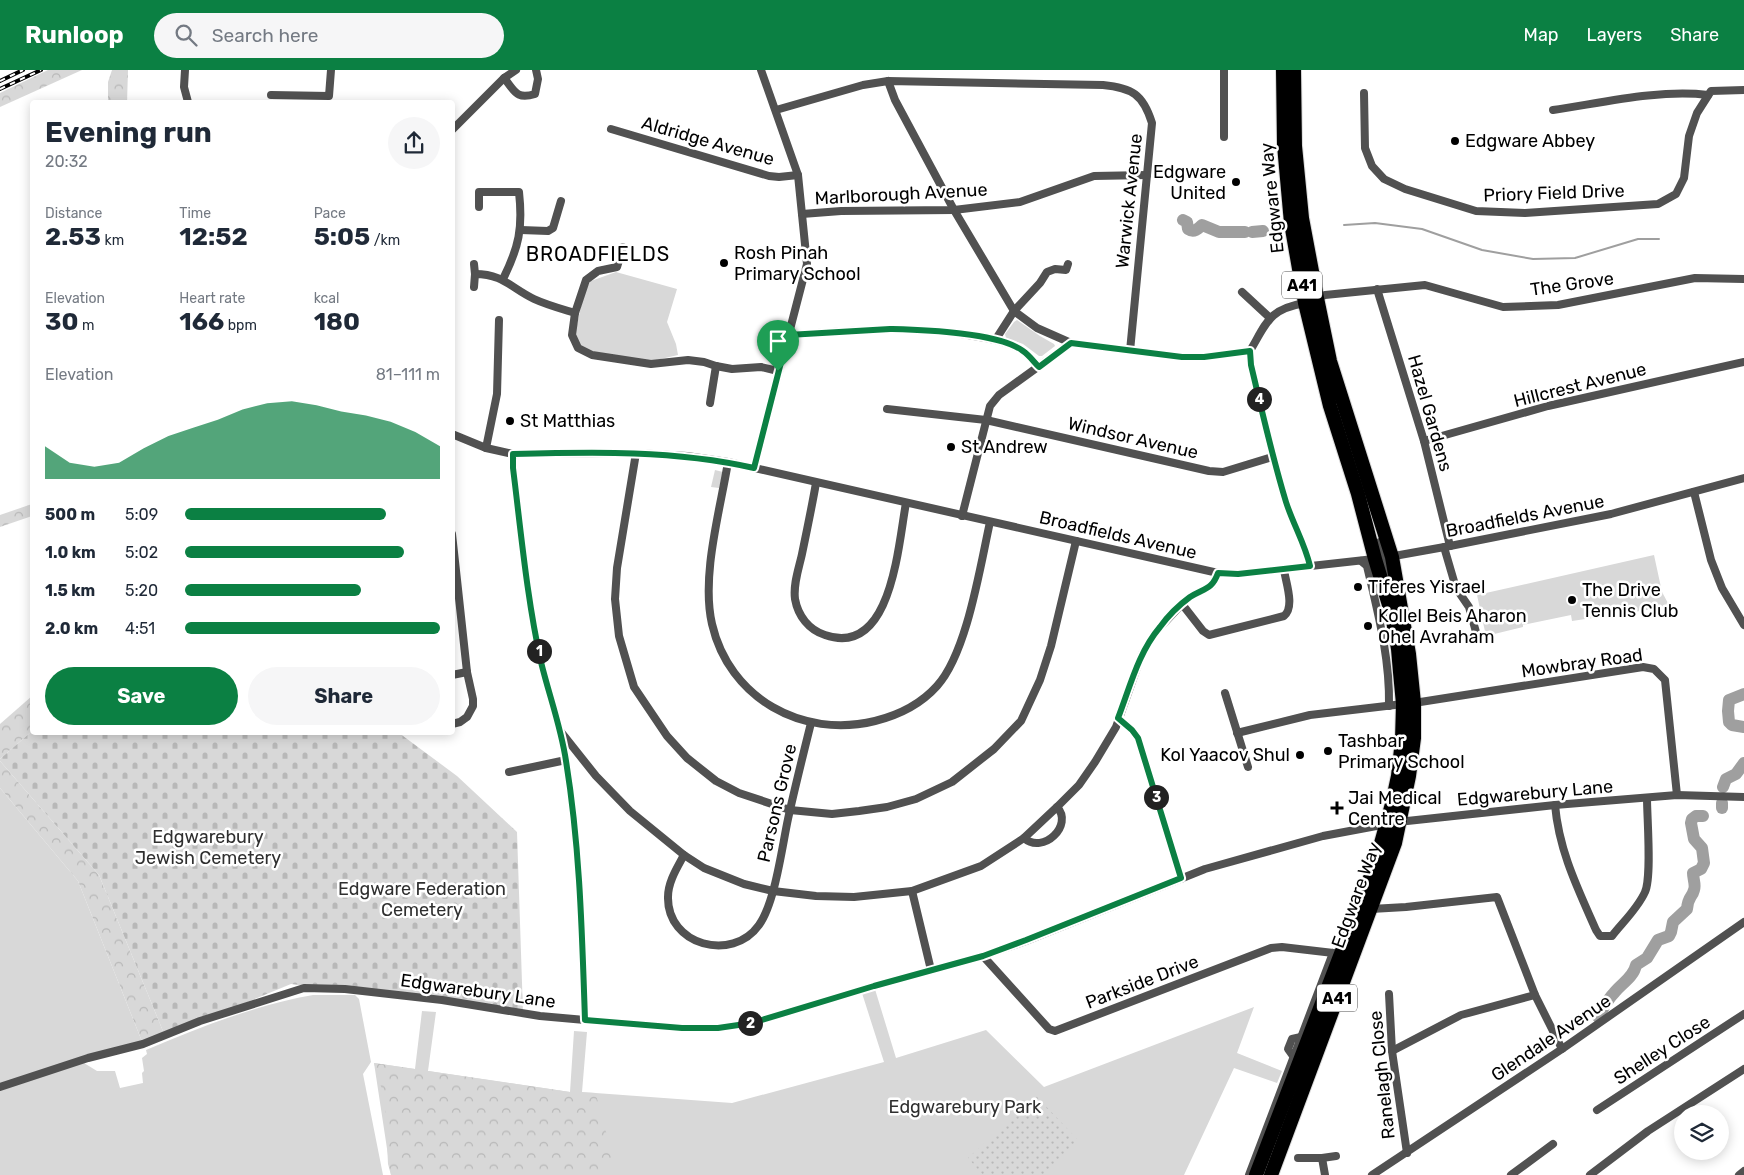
<!DOCTYPE html>
<html lang="en">
<head>
<meta charset="utf-8">
<style>
	:root { --surface:#fff; --page:#f6f6f7; --text:#1f2937; --muted:#747a83; --accent:#0b8043 }
	body { margin:0; font-family:Rubik,sans-serif; background:var(--page); color:var(--text); height:100vh; display:flex; flex-direction:column; font-size:19px; white-space:nowrap }
	* { box-sizing:border-box; margin:0 }
	p { font-size:16px; color:var(--muted) }
	.icon { flex:none; width:28px; height:28px; fill:none; stroke:currentColor; stroke-width:2; stroke-linecap:round; stroke-linejoin:round }
	.map { position:relative; flex:1; overflow:hidden }
	.panel { position:absolute; left:30px; top:30px; width:425px; height:635px; display:flex; flex-direction:column; background:var(--surface); border-radius:5px; box-shadow:0 2px 12px #0003 }
	.panel>* { flex:none }
	.buttons { position:absolute; left:1674px; top:1035px; display:grid; gap:10px }
	.buttons a { display:grid; place-items:center; width:55px; height:55px; border-radius:50%; background:var(--surface); box-shadow:0 2px 12px #0003; font-size:25px }
	.pin { position:absolute; display:grid; place-items:center; width:42px; height:42px; color:#fff; margin:-51px -21px; border-radius:50% 50% 50% 0; rotate:-45deg; box-shadow:0 0 5px #0007 }
	.pin .icon { rotate:45deg }
	.km { position:absolute; width:25px; height:25px; margin:-12px; border-radius:50%; background:#222; color:#fff; font-size:14px; line-height:25px; text-align:center }
	.round { display:grid; place-items:center; flex:none; width:52px; height:52px; border-radius:26px; background:var(--page) }
	.summary { display:flex; align-items:center; justify-content:space-between; height:85px; padding:0 15px }
	h1 { font-size:28px; font-weight:700; line-height:38px }
	.stats { display:grid; grid-template-columns:repeat(3,1fr); gap:8px; height:85px; padding:5px 15px }
	.stats div { display:grid; align-content:center }
	.stats b { font-size:25px; font-weight:700 }
	.stats small { font-size:14px; font-weight:400 }
	.stats p { font-size:14px }
	.chart { height:140px; padding:10px 15px }
	.chart p { display:flex; justify-content:space-between }
	.chart svg { width:100%; height:90px; margin-top:5px; fill:var(--accent); opacity:.7 }
	.cta { display:flex; gap:10px; margin-top:auto; padding:10px 15px }
	.cta a { flex:1; height:58px; border-radius:30px; background:var(--accent); color:#fff; font-size:20px; font-weight:700; line-height:58px; text-align:center }
	.cta a+a { background:var(--page); color:var(--text) }
	ul { padding:0 15px; list-style:none; font-size:16px }
	li { display:grid; grid-template-columns:80px 60px 1fr; align-items:center; height:38px }
	li i { height:12px; border-radius:6px; background:var(--accent) }
	header { display:flex; align-items:center; gap:30px; box-sizing:border-box; height:70px; padding:0 25px; background:var(--accent); color:#fff }
	header strong { font-size:24px }
	nav { display:flex; gap:28px; margin-inline-start:auto; font-size:18px }
	.search { width:350px; height:45px; background:var(--page); display:flex; align-items:center; gap:12px; box-sizing:border-box; padding:0 18px; border-radius:28px; color:var(--muted); font-size:19px }
	.map>svg:first-child { display:block }
	.green { fill:#d8d8d8 }
	.forest { fill:url(#forest-crowns) }
	.cemetery { fill:url(#cemetery-stones) }
	.garden { fill:url(#garden-dots) }
	.lines { fill:none; stroke-linecap:round; stroke-linejoin:round }
	.stream { stroke:#9f9f9f; stroke-width:2 }
	.river { stroke:#9f9f9f; stroke-width:12 }
	.trunk-casing { stroke:#dbdbdb; stroke-width:16 }
	.minor { stroke:#515151; stroke-width:8 }
	.trunk { stroke:#000; stroke-width:14 }
	.rail-casing { stroke:#000; stroke-width:4 }
	.rail { stroke:#fff; stroke-width:2; stroke-dasharray:5.5; stroke-linecap:butt }
	.route-casing { stroke:#fff; stroke-width:10 }
	.route { stroke:#0b8043; stroke-width:6 }
	.poi-dot { fill:#000; stroke:#fff; stroke-width:2 }
	.labels { text-anchor:middle; dominant-baseline:central; stroke-width:5; stroke-linejoin:round; paint-order:stroke }
	.shield { fill:#fff; stroke:#4c4c4c; stroke-width:1 }
	.shield-label { font-size:16px; font-weight:bold; fill:#000 }
	.street-label { font-size:18px; fill:#000; stroke:#fff }
	.poi-label { font-size:18px; fill:#000; stroke:#fff; text-anchor:start }
	.park-label { font-size:18px; fill:#2f2f2f; stroke:#fff }
	.quarter-label { font-size:20px; letter-spacing:1px; fill:#000; stroke:#fff }
</style>
</head>
<body>
<header>
<strong>Runloop</strong>
<div class="search"><svg class="icon" aria-label="search" viewBox="0 0 24 24"><circle cx="10" cy="10" r="6"/><path d="M15 15l6 6"/></svg>Search here</div>
<nav><a>Map</a><a>Layers</a><a>Share</a></nav>
</header>
<div class="map">
<svg width="1744" height="1105" viewBox="0 0 1744 1105">
	<defs>
		<pattern id="forest-crowns" width="20" height="18" patternUnits="userSpaceOnUse" patternTransform="scale(1.25)"><rect width="20" height="18" fill="#d8d8d8"/><path d="M2 6a3 3 0 1 1 6 0M12 15a3 3 0 1 1 6 0" fill="none" stroke="#b8b8b8"/></pattern>
		<pattern id="cemetery-stones" width="16" height="16" patternUnits="userSpaceOnUse" patternTransform="scale(1.25)"><rect width="16" height="16" fill="#d8d8d8"/><path d="M2 7V4a2 2 0 0 1 4 0v3zM10 15v-3a2 2 0 0 1 4 0v3z" fill="#b8b8b8"/></pattern>
		<pattern id="garden-dots" width="8" height="8" patternUnits="userSpaceOnUse" patternTransform="scale(1.25)"><rect width="8" height="8" fill="#d8d8d8"/><path d="M2 2h.1M6 6h.1" fill="none" stroke="#b8b8b8" stroke-width="1.8" stroke-linecap="round"/></pattern>
	</defs>
	<rect width="100%" height="100%" fill="#fff"/>
	<g class="green">
		<polygon points="616,202 677,219 667,252 676,274 678,285 652,291 583,280 576,271 576,259 585,219 591,211"/>
		<polygon points="1017,250 1040,266 1054,274 1055,276 1042,286 1039,286 1023,274 1006,268 1005,264 1014,252"/>
		<polygon points="715,400 723,402 719,418 711,417"/>
		<polygon points="1654,485 1662,522 1669,535 1667,537 1572,551 1571,545 1523,555 1523,557 1486,566 1477,525"/>
		<polygon points="0,718 78,811 143,974 0,1017"/>
		<polygon points="874,916 896,988 986,960 1044,1017 1254,937 1237,983 1282,1001 1277,1013 1234,998 1184,1105 391,1105 374,993 415,999 422,941 436,942 428,1001 570,1022 574,961 587,962 582,1022 732,1033 884,992 861,920"/>
		<path d="M313,925h42l4,4 12,63 -8,12 20,101h-383v-87l84,-25 13,8h18l5,17 23,-5 -1,-10 2,-2 -2,-13 5,-4 -1,-4c54,-23 110,-45 167,-55z"/>
	</g>
	<g class="forest">
		<polygon points="48,0 82,0 0,37 0,23"/>
		<polygon points="112,0 128,0 127,32 108,32 108,12"/>
		<polygon points="32,434 32,446 0,457 0,445"/>
		<polygon points="32,626 32,661 0,689 0,654"/>
		<polygon points="0,691 99,805 165,966 143,974 78,811 0,718"/>
		<polygon points="374,993 570,1022 596,1023 602,1053 618,1088 605,1105 391,1105 388,1094 385,1030"/>
	</g>
	<polygon class="cemetery" points="32,661 32,662 399,663 457,706 517,762 523,943 291,914 165,966 99,805 0,691 0,689"/>
	<polygon class="garden" points="1036,1026 1080,1072 1043,1105 983,1105 968,1088"/>
	<g class="lines">
		<polyline class="stream" points="1344,155 1375,153 1422,159 1482,180 1533,189 1575,188 1638,169 1659,169"/>
		<g class="river">
			<path d="M1183,150l4,2 1,7c6,4 10,0 14,-4l17,7h26"/>
			<polyline points="1252,162 1263,161"/>
			<polyline points="1744,624 1729,630 1728,641 1729,652 1732,655 1744,657"/>
			<polyline points="1723,717 1726,709 1736,704 1744,693"/>
			<polyline points="1722,738 1722,733"/>
			<path d="M1598,947c5,-8 9,-17 16,-24 7,-9 20,-16 22,-28l11,-7 11,-18 11,-4 2,-4 2,-10 14,-13c1,-13 5,-11 7,-19 2,-5 -1,-11 -1,-17l8,-4 3,-6 -2,-15 -8,-9 -3,-16 1,-4 4,-3h7"/>
		</g>
		<defs>
			<g id="trunk">
				<polyline points="1256,1105 1375,795 1392,734 1398,706 1402,670 1403,634 1400,602 1398,579 1392,545 1375,489 1358,424 1330,336 1305,233 1291,153 1284,75 1283,0"/>
				<polyline points="1271,1105 1395,773 1409,706 1414,668 1414,633 1409,584 1392,487 1330,291 1317,228 1302,148 1295,76 1294,0"/>
			</g>
		</defs>
		<use href="#trunk" class="trunk-casing"/>
		<g class="minor">
			<polyline points="185,0 184,17 188,32"/>
			<path d="M504,8c11,13 12,22 31,16l3,-15 -2,-9"/>
			<polyline points="888,11 895,30 954,140 1014,241 1040,213 1047,202 1055,199 1066,200 1068,194"/>
			<polyline points="1364,23 1365,78 1372,96 1384,109 1405,119 1476,141 1525,143 1658,134 1676,124 1684,108 1689,66 1697,43 1711,21 1744,20"/>
			<polyline points="271,25 329,26 331,0"/>
			<path d="M776,40l87,-25 25,-4 215,4c29,3 40,9 49,38l-22,228"/>
			<path d="M1553,40c48,-7 106,-21 155,-15"/>
			<polyline points="611,59 769,106 779,107 798,105"/>
			<polyline points="452,60 504,8 516,0"/>
			<polyline points="1224,67 1224,0"/>
			<path d="M479,137v-15h40c4,36 0,55 -16,87"/>
			<polyline points="802,144 841,141 954,140 1020,132 1094,106 1147,105"/>
			<polyline points="521,160 548,161 553,158 561,131"/>
			<polyline points="623,177 617,197 598,201 586,210 575,243 572,265 578,278 592,285 651,294 688,290 704,292 716,296 732,299 761,297 778,301"/>
			<polyline points="474,194 475,204"/>
			<path d="M474,217l1,-13c28,0 36,14 59,25 13,6 28,10 41,14"/>
			<polyline points="1377,219 1424,371 1450,476"/>
			<polyline points="1242,222 1269,247"/>
			<polyline points="1317,228 1325,225 1425,215 1503,237 1558,235 1695,208 1744,209"/>
			<path d="M788,265c60,-4 121,-10 180,0 18,3 35,5 52,14 7,4 13,12 19,18"/>
			<polyline points="996,269 1014,241 1037,258 1071,273"/>
			<path d="M1250,281l1,14c11,46 21,91 35,137 7,21 19,42 24,64"/>
			<path d="M1250,281c17,-29 19,-42 55,-48"/>
			<polyline points="710,333 716,296"/>
			<polyline points="887,339 986,350 1209,401 1223,402 1272,387"/>
			<polyline points="452,364 486,378 513,384 636,383 687,386 728,392 1218,503 1238,504 1383,488 1450,476 1611,444 1744,408"/>
			<polyline points="1424,371 1548,336 1744,292"/>
			<polyline points="486,378 497,324 499,250"/>
			<polyline points="636,383 617,498 615,529 619,566 634,617 667,666 687,688 716,711 739,723 790,740 832,744 859,741 887,737 916,729 952,712 994,679 1021,651 1040,610 1051,576 1076,471"/>
			<path d="M513,384v14c8,64 14,130 28,194 8,33 20,65 25,99 14,86 16,172 19,259"/>
			<path d="M728,392c-8,49 -27,114 -16,162 17,74 90,115 163,97 24,-6 45,-16 62,-35 30,-33 43,-119 53,-164"/>
			<polyline points="754,398 807,194 798,105 761,0"/>
			<path d="M816,413c-4,23 -9,47 -14,71 -3,14 -9,30 -7,45 3,17 14,31 30,36 67,23 73,-90 81,-132"/>
			<polyline points="1694,422 1711,490 1722,518 1744,555"/>
			<polyline points="962,446 990,336 999,325 1071,273 1182,287 1204,287 1250,281"/>
			<polyline points="452,464 467,602 473,629 473,636 467,647 460,652 452,654"/>
			<polyline points="1380,472 1389,508 1387,519"/>
			<polyline points="1444,477 1456,518 1469,537 1476,562"/>
			<path d="M1361,491l6,5c11,47 23,92 22,140"/>
			<path d="M1182,534l21,27 6,4 75,-19c11,-9 2,-33 0,-46"/>
			<polyline points="452,605 467,602"/>
			<polyline points="1225,623 1248,697"/>
			<polyline points="1414,633 1643,597 1654,599 1665,610 1677,725"/>
			<polyline points="1118,648 1132,660 1138,668 1181,809"/>
			<polyline points="561,662 596,706 630,741 684,785 704,798 744,814 773,821 816,826 854,827 912,821 981,796 1024,768 1057,737 1079,715 1095,692 1116,657 1142,584 1154,564 1182,534 1191,526 1212,515 1218,503"/>
			<polyline points="1237,663 1310,645 1403,634 1404,633"/>
			<polyline points="509,702 566,690"/>
			<path d="M1555,735c4,46 23,84 41,125l4,6h12c11,-14 26,-28 33,-44 7,-15 2,-74 2,-94"/>
			<polyline points="1398,752 1555,735 1677,725 1744,727"/>
			<path d="M1024,768c19,17 50,-13 33,-31"/>
			<path d="M684,785c-7,13 -16,27 -16,42 -1,48 64,66 91,28 16,-22 23,-78 29,-106 7,-32 15,-64 23,-96"/>
			<polyline points="912,821 931,900"/>
			<polyline points="1371,839 1406,837 1497,827 1535,925 1562,979"/>
			<polyline points="983,886 1049,959 1055,961 1271,878 1282,877 1342,884"/>
			<polyline points="1389,924 1392,981 1407,1083"/>
			<polyline points="1392,981 1461,945 1535,925"/>
			<polyline points="1293,986 1288,979 1292,969 1301,967"/>
			<polyline points="0,1017 88,988 143,974 200,951 304,918 345,919 442,930 540,946 585,950 683,958 718,958 752,953 874,916 983,886 1026,871 1205,799 1323,766 1387,754"/>
			<polyline points="1597,1040 1744,944"/>
			<polyline points="1298,1088 1322,1088 1325,1105"/>
			<polyline points="1322,1088 1336,1086"/>
			<polyline points="1249,1105 1333,883"/>
			<polyline points="1372,1105 1562,979 1744,852"/>
			<polyline points="1511,1105 1553,1074"/>
			<polyline points="1590,1105 1648,1061 1744,999"/>
			<polyline points="1739,1105 1744,1101"/>
		</g>
		<use href="#trunk" class="trunk"/>
		<defs>
			<g id="rail">
				<polyline points="0,11 23,0"/>
				<polyline points="0,19 41,0"/>
			</g>
		</defs>
		<use href="#rail" class="rail-casing"/>
		<use href="#rail" class="rail"/>
	</g>
	<g class="lines">
		<defs>
			<path id="route" d="M890,259c31,1 108,3 133,22 6,4 11,11 16,16l32,-24 111,14h22l46,-6 1,14c11,46 21,91 35,137 7,22 19,42 24,64l-72,8 -20,-1c-6,17 -14,15 -28,24 -11,8 -22,19 -30,30 -22,26 -30,60 -42,91l14,12 6,8 43,140 -155,62 -43,16 -109,30 -122,37 -34,5h-36l-97,-8c-3,-87 -5,-173 -19,-259 -5,-34 -17,-66 -25,-99 -14,-63 -20,-130 -28,-194v-14c81,-2 161,-4 241,14l34,-133z"/>
		</defs>
		<use href="#route" class="route-casing"/>
		<use href="#route" class="route"/>
	</g>
	<g class="poi-dot">
		<circle cx="1455" cy="71" r="5"/>
		<circle cx="1236" cy="112" r="5"/>
		<circle cx="724" cy="193" r="5"/>
		<circle cx="510" cy="351" r="5"/>
		<circle cx="951" cy="377" r="5"/>
		<circle cx="1358" cy="517" r="5"/>
		<circle cx="1572" cy="530" r="5"/>
		<circle cx="1368" cy="556" r="5"/>
		<circle cx="1328" cy="681" r="5"/>
		<circle cx="1300" cy="685" r="5"/>
		<path d="M1334.5 730.5h5v5h5v5h-5v5h-5v-5h-5v-5h5z"/>
	</g>
	<g class="labels">
		<g class="shield">
			<rect x="1282" y="201.5" width="40" height="27" rx="4"/>
			<rect x="1317" y="914.5" width="40" height="27" rx="4"/>
		</g>
		<g class="shield-label">
			<text x="1302" y="215">A41</text>
			<text x="1337" y="928">A41</text>
		</g>
		<g class="street-label">
			<text transform="translate(708 71) rotate(16)">Aldridge Avenue</text>
			<text transform="translate(1554 123) rotate(-2)">Priory Field Drive</text>
			<text transform="translate(901 124) rotate(-3)">Marlborough Avenue</text>
			<text transform="translate(1272 128) rotate(-96)">Edgware Way</text>
			<text transform="translate(1129 131) rotate(-84)">Warwick Avenue</text>
			<text transform="translate(1572 214) rotate(-8)">The Grove</text>
			<text transform="translate(1580 315) rotate(-14)">Hillcrest Avenue</text>
			<text transform="translate(1430 343) rotate(74)">Hazel Gardens</text>
			<text transform="translate(1133 368) rotate(13)">Windsor Avenue</text>
			<text transform="translate(1525 446) rotate(-11)">Broadfields Avenue</text>
			<text transform="translate(1118 465) rotate(13)">Broadfields Avenue</text>
			<text transform="translate(1582 593) rotate(-8)">Mowbray Road</text>
			<text transform="translate(1535 723) rotate(-5)">Edgwarebury Lane</text>
			<text transform="translate(777 733) rotate(-77)">Parsons Grove</text>
			<text transform="translate(1356 825) rotate(-70)">Edgware Way</text>
			<text transform="translate(1142 912) rotate(-21)">Parkside Drive</text>
			<text transform="translate(478 921) rotate(8)">Edgwarebury Lane</text>
			<text transform="translate(1551 968) rotate(-34)">Glendale Avenue</text>
			<text transform="translate(1662 980) rotate(-33)">Shelley Close</text>
			<text transform="translate(1382 1005) rotate(-96)">Ranelagh Close</text>
		</g>
		<g class="poi-label">
			<text x="1465" y="71">Edgware Abbey</text>
			<text x="1226" y="102" text-anchor="end">Edgware<tspan x="1226" dy="21">United</tspan></text>
			<text x="734" y="183">Rosh Pinah<tspan x="734" dy="21">Primary School</tspan></text>
			<text x="520" y="351">St Matthias</text>
			<text x="961" y="377">St Andrew</text>
			<text x="1368" y="517">Tiferes Yisrael</text>
			<text x="1582" y="520">The Drive<tspan x="1582" dy="21">Tennis Club</tspan></text>
			<text x="1378" y="546">Kollel Beis Aharon<tspan x="1378" dy="21">Ohel Avraham</tspan></text>
			<text x="1338" y="671">Tashbar<tspan x="1338" dy="21">Primary School</tspan></text>
			<text x="1290" y="685" text-anchor="end">Kol Yaacov Shul</text>
			<text x="1348" y="728">Jai Medical<tspan x="1348" dy="21">Centre</tspan></text>
		</g>
		<g class="park-label">
			<text x="208" y="767">Edgwarebury<tspan x="208" dy="21">Jewish Cemetery</tspan></text>
			<text x="422" y="819">Edgware Federation<tspan x="422" dy="21">Cemetery</tspan></text>
			<text x="965" y="1037">Edgwarebury Park</text>
		</g>
		<g class="quarter-label">
			<text x="598" y="184">BROADFIELDS</text>
		</g>
	</g>
</svg>
<div class="buttons">
<a><svg class="icon" aria-label="layers" viewBox="0 0 24 24"><path d="M12 4l9 5-9 5-9-5zM3 14l9 5 9-5"/></svg></a>
</div>
<div class="pin" style="left:778px;top:301px;background:#1e9e55"><svg class="icon" aria-label="arrive" viewBox="0 0 24 24"><path d="M6 21V4h12l-3 4 3 4H6"/></svg></div>
<b class="km" style="left:539px;top:581px">1</b>
<b class="km" style="left:750px;top:953px">2</b>
<b class="km" style="left:1156px;top:727px">3</b>
<b class="km" style="left:1259px;top:329px">4</b>
<section class="panel">
<div class="summary"><div><h1>Evening run</h1><p>20:32</p></div><a class="round"><svg class="icon" aria-label="share" viewBox="0 0 24 24"><path d="M12 15V3M7 8l5-5 5 5M5 13v7h14v-7"/></svg></a></div>
<div class="stats">
<div><p>Distance</p><b>2.53<small> km</small></b></div>
<div><p>Time</p><b>12:52</b></div>
<div><p>Pace</p><b>5:05<small> /km</small></b></div>
</div>
<div class="stats">
<div><p>Elevation</p><b>30<small> m</small></b></div>
<div><p>Heart rate</p><b>166<small> bpm</small></b></div>
<div><p>kcal</p><b>180</b></div>
</div>
<div class="chart"><p><span>Elevation</span>81–111 m</p>
<svg viewBox="0 0 160 44" preserveAspectRatio="none"><path d="M0 44V28L10 36L20 38L30 36L40 29L50 23L60 19L70 15L80 10L90 7L100 6L110 8L120 11L130 13L140 16L150 21L160 28V44z"/></svg>
</div>
<ul>
<li><b>500 m</b>5:09<i style="width:79%"></i></li>
<li><b>1.0 km</b>5:02<i style="width:86%"></i></li>
<li><b>1.5 km</b>5:20<i style="width:69%"></i></li>
<li><b>2.0 km</b>4:51<i style="width:100%"></i></li>
</ul>
<div class="cta"><a>Save</a><a>Share</a></div>
</section>
</div>
</body>
</html>
